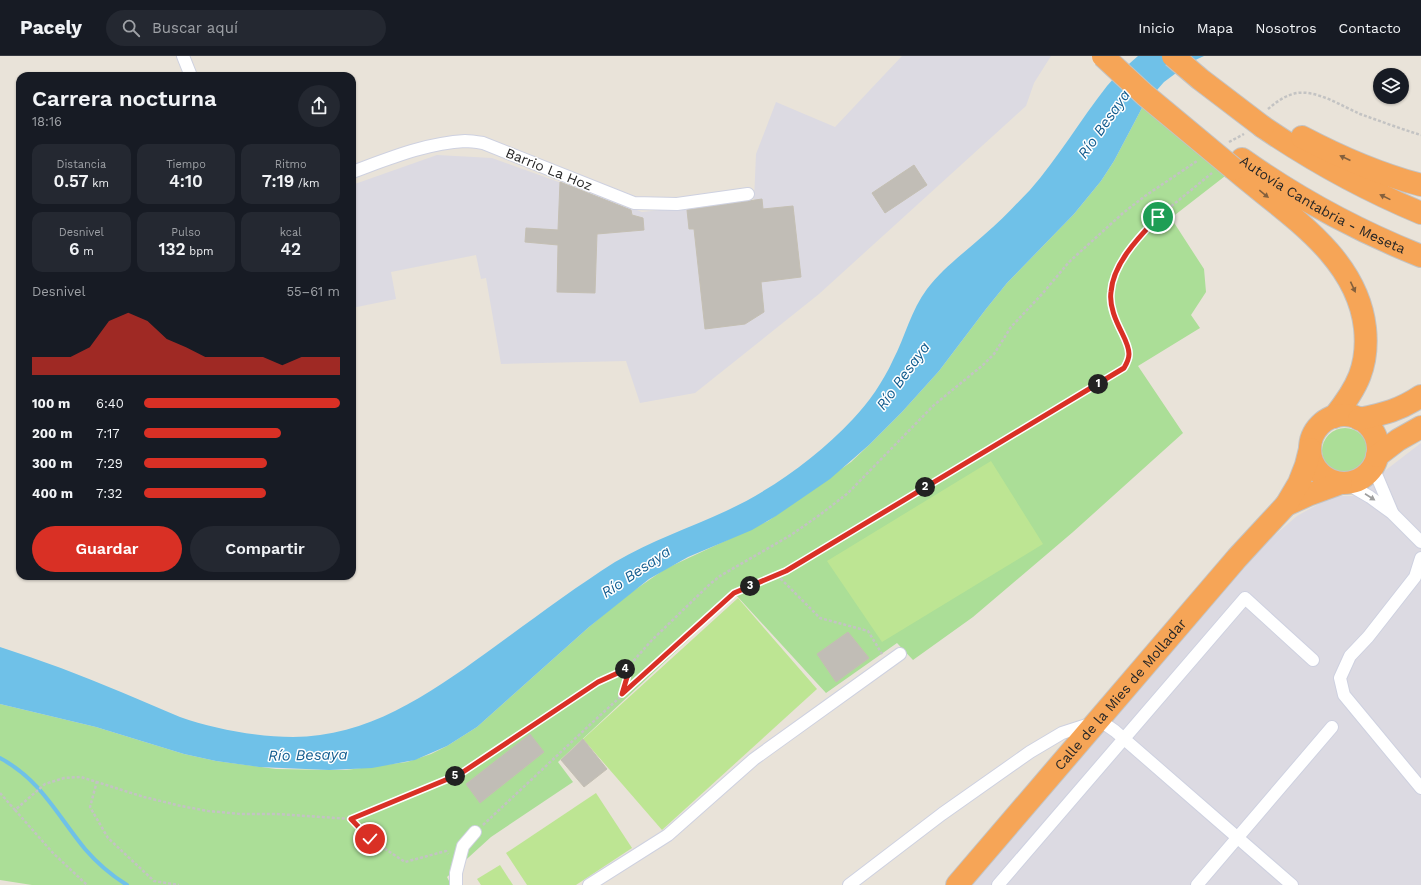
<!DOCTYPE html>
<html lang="es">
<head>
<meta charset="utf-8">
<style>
	:root { --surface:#171b24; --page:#242831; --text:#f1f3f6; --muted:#9ea1a6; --line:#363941; --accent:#d93025 }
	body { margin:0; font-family:"Work Sans",sans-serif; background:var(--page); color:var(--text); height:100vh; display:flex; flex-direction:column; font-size:15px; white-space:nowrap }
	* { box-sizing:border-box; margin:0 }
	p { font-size:13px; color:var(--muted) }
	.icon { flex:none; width:22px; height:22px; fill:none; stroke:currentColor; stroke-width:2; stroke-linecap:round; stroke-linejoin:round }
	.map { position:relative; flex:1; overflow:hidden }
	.details { position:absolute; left:16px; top:16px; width:340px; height:508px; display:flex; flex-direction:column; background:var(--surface); border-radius:12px; box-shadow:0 1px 3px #0004 }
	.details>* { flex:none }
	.controls { position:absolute; left:1373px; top:12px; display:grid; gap:8px }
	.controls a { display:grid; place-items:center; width:36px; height:36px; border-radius:50%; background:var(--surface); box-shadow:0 1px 3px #0004; font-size:20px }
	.pin { position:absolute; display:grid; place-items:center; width:34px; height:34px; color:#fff; margin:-17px; border:2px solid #fff; border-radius:50%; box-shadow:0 1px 4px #0007 }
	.km { position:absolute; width:20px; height:20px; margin:-10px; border-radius:50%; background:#222; color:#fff; font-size:11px; line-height:20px; text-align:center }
	.round { display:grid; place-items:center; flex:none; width:42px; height:42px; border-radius:21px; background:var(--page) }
	.headline { display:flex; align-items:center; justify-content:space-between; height:68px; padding:0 16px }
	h1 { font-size:22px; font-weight:600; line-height:30px }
	.metrics { display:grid; grid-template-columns:repeat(3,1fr); gap:6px; height:68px; padding:4px 16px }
	.metrics div { display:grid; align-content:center; border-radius:10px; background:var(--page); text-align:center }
	.metrics b { font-size:17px; font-weight:600 }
	.metrics small { font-size:11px; font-weight:400 }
	.metrics p { font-size:11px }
	.chart { height:112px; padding:8px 16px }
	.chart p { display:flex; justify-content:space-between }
	.chart svg { width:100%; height:72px; margin-top:4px; fill:var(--accent); opacity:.7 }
	.action { display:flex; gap:8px; margin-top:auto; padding:8px 16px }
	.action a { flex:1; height:46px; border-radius:24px; background:var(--accent); color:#fff; font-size:16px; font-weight:600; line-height:46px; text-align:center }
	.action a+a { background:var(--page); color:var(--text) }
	ul { padding:0 16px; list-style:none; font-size:13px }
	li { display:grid; grid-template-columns:64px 48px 1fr; align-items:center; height:30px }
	li i { height:10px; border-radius:5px; background:var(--accent) }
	header { display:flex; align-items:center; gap:24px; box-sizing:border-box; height:56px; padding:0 20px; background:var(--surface); border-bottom:1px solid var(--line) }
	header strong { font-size:19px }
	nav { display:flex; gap:22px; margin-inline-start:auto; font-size:14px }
	.search { width:280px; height:36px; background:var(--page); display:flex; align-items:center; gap:10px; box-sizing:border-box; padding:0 14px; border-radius:22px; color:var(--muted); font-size:15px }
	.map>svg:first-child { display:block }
	.industrial { fill:#dcdae2 }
	.green { fill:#abde97 }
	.pitch { fill:#bde593 }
	.water { fill:#6fc1e8 }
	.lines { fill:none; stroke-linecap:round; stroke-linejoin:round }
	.stream { stroke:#6fc1e8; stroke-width:4 }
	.building { fill:#c1bdb6; stroke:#c4bfb3 }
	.street-casing { stroke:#ced1e0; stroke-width:14 }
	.highway-casing { stroke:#c3c3c3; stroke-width:24 }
	.path { stroke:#c3c3c3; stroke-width:2.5; stroke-dasharray:3 2; stroke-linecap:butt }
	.street { stroke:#fff; stroke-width:12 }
	.highway { stroke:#f6a557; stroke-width:22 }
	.highway-bridge-casing { stroke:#c3c3c3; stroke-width:24; stroke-linecap:butt }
	.highway-bridge { stroke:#f6a557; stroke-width:22 }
	.oneway { fill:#84603d }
	.oneway2 { fill:#9e9e9e }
	.route-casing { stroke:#fff; stroke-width:8 }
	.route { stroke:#d93025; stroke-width:5 }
	.labels { text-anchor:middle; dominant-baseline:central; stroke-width:3; stroke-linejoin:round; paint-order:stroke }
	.street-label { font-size:14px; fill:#272727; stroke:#fff }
	.water-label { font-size:15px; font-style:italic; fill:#135d8f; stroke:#fff }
</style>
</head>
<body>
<header>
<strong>Pacely</strong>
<div class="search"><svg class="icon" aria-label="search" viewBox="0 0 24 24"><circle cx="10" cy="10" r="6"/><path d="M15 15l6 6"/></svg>Buscar aquí</div>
<nav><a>Inicio</a><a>Mapa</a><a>Nosotros</a><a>Contacto</a></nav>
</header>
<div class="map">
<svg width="1421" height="829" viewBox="0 0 1421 829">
	<rect width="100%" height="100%" fill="#e9e3d9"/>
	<g class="industrial">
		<polygon points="902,0 1051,0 1034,27 1026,50 819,238 695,337 640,347 626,305 501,308 486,222 481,223 476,199 391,216 396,243 352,252 352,129 437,99 492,102 642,156 754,144 756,98 776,46 835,71"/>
		<polygon points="1421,387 1421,829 969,829 1090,685 1260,492 1297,460 1333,440 1352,440"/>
	</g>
	<g class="green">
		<polygon points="1143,50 1229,117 1171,162 1204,213 1206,236 1191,259 1200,272 1138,310 1183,377 1073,476 973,561 913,604 897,587 826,637 736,539 558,706 573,726 491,781 447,821 451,829 32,829 0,824 0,648 96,671 184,698 216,705 276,713 329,714 346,714 407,706 431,698 447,690 477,671 589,571 626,540 665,513 768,465 851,406 869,389 902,356 939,315 986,253 1007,227 1074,158 1101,125 1114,105"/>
		<circle cx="1345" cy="395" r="23"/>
	</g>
	<g class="pitch">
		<polygon points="991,405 1043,488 882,586 827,505"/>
		<polygon points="738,542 817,633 662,774 583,683"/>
		<polygon points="596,737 632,792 576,829 527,829 506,797"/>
		<polygon points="500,809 513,829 481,829 477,823"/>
	</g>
	<path class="water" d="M1138,0h66l-13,6 -27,20 -21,24 -29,55 -13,20 -27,33 -67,69 -21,26 -47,62 -37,41 -33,33 -39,34 -54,37 -24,14 -64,27 -39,22 -60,48 -112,100 -30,19 -32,14 -43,8 -43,2 -70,-3 -43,-6 -32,-7 -88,-27 -96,-23v-57c41,13 81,28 121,45 20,8 39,17 59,25 34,12 77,20 113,20 74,0 135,-42 193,-84 43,-31 85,-63 129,-91 36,-21 74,-34 111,-51 47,-22 91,-54 127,-92 16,-17 30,-37 40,-59 12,-23 18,-50 34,-71 16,-21 38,-37 57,-54 17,-14 31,-30 46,-45 29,-33 50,-70 77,-104 9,-11 20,-20 31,-30z"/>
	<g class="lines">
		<path class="stream" d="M0,702c41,22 57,57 85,91 12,14 26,26 42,36"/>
	</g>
	<g class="building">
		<polygon points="914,109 927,129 885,157 872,137"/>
		<polygon points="560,126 631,154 632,159 643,162 644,174 597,178 595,237 557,236 558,189 525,186 526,172 558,174"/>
		<polygon points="762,143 763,153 793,150 801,221 761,226 764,256 745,268 705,273 694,173 689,173 687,154"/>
		<polygon points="848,576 869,602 836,626 817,598"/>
		<polygon points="530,678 544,696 480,747 466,728"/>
		<polygon points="583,683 607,713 584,731 561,704"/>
	</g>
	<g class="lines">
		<defs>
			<g id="street">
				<polyline points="183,0 191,20"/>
				<path d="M352,116c36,-13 74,-29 113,-31 6,0 12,1 18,2l151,60 43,1 71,-10"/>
				<polyline points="1373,411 1392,456"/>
				<polyline points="1346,427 1370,441 1392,457 1421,486"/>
				<polyline points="1421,502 1415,521 1368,581 1350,600 1340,622 1344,639 1421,732"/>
				<polyline points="456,829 456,817 463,790 475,776"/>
				<polyline points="589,829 668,779 754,703 900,598"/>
				<polyline points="849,829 942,758 1030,696 1062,677 1096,666 1105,668 1115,675 1292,829"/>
				<polyline points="998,829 1245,542 1313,604"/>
				<polyline points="1197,829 1332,671"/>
			</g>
			<g id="highway">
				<path d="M1263,71c50,34 103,63 158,86"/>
				<path d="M1302,81c38,20 77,37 119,48"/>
				<path id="s1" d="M1242,103c55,39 116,72 179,97"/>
				<path d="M1234,113c51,44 123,86 131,159 4,38 -8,60 -31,89"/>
				<circle cx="1344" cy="393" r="34"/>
				<path d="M1359,363c25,-5 41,-9 62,-23"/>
				<polyline points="1377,400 1398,384 1421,371"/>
				<polyline points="1286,449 1308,439 1341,427"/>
				<path id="s2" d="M957,829l280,-327 49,-53 13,-22 7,-18 4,-16"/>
			</g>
		</defs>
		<use href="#street" class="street-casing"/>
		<use href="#highway" class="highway-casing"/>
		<g class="path">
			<path d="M1268,53c8,-7 18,-14 29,-16 20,-3 45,13 63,21 20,7 41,15 61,21"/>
			<polyline points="1229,86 1244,78"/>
			<polyline points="777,519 820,562 868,575 882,598"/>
			<polyline points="623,638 628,618 628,611"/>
			<polyline points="97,725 90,751 108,782 154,825 179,829"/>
			<polyline points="0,737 15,754 45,728 64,722 81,721 144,741 181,750 208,755 241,758 277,758 351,763 460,718 597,626 620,616 628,611 652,584 710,528 720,520 791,479 821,458 848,437 934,349 983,309 994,298 1011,271 1043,237 1069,206 1123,157 1145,140 1197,105"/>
			<polyline points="15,754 53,797 87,829"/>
			<polyline points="351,763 370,783 405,806 446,795 448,798"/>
			<polyline points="483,769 595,664 734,537 786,515 1124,312 1128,306 1129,297 1112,252 1111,236 1114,222 1126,199 1142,178 1158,161 1212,117"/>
		</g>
		<use href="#street" class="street"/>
		<use href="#highway" class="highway"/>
		<defs>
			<g id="highway-bridge">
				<polyline points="1103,0 1145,39 1234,113"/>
				<polyline points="1173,0 1200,23 1263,71"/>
			</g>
		</defs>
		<use href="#highway-bridge" class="highway-bridge-casing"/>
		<use href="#highway-bridge" class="highway-bridge"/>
	</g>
	<defs><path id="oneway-solid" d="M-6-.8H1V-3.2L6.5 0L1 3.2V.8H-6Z"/></defs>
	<g class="oneway">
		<use href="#oneway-solid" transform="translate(1345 102) rotate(-155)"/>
		<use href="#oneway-solid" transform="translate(1264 138) rotate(39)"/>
		<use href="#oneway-solid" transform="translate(1385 141) rotate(-154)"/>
		<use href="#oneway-solid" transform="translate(1353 231) rotate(65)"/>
	</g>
	<use class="oneway2" href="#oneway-solid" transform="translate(1370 441) rotate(33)"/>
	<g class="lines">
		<defs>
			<path id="route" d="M370,783l-19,-20 109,-45 138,-92 22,-10 8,-5v7l-6,20 112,-101 52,-22 338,-203c3,-5 5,-9 5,-14 0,-7 -4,-15 -7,-21 -6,-12 -13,-27 -11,-41 2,-29 29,-56 47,-75"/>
		</defs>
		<use href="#route" class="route-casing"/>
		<use href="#route" class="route"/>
	</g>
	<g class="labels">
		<g class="street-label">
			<text transform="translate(549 113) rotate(22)">Barrio La Hoz</text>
			<text stroke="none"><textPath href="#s1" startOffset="93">Autovía Cantabria - Meseta</textPath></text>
			<text stroke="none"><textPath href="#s2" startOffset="251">Calle de la Mies de Molladar</textPath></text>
		</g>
		<g class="water-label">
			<text transform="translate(1104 68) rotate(-55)">Río Besaya</text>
			<text transform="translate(903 320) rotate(-54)">Río Besaya</text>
			<text transform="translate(636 516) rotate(-34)">Río Besaya</text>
			<text transform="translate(308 699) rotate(-1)">Río Besaya</text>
		</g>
	</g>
</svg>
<div class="controls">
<a><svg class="icon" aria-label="layers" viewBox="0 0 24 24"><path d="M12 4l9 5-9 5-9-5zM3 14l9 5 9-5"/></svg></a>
</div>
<div class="pin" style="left:1158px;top:161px;background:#1e9e55"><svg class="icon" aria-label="arrive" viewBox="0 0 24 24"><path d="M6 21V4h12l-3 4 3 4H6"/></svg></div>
<div class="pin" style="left:370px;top:783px;background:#d93025"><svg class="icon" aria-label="check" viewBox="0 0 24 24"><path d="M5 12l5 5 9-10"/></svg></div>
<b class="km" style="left:1098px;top:328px">1</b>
<b class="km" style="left:925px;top:431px">2</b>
<b class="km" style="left:750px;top:530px">3</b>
<b class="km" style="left:625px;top:613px">4</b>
<b class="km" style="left:455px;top:720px">5</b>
<section class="details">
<div class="headline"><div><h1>Carrera nocturna</h1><p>18:16</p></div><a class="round"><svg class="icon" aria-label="share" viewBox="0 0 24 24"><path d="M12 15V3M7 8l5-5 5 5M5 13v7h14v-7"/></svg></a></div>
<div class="metrics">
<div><p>Distancia</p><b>0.57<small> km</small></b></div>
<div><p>Tiempo</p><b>4:10</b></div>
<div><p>Ritmo</p><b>7:19<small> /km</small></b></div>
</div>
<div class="metrics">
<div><p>Desnivel</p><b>6<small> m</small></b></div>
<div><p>Pulso</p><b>132<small> bpm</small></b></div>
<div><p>kcal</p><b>42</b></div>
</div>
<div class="chart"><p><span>Desnivel</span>55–61 m</p>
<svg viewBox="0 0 160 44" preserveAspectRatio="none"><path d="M0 44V33L10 33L20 33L30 27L40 11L50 6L60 11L70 22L80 27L90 33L100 33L110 33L120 33L130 38L140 33L150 33L160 33V44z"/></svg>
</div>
<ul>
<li><b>100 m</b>6:40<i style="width:100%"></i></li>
<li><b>200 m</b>7:17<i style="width:70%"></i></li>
<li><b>300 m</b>7:29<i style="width:63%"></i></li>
<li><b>400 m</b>7:32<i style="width:62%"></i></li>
</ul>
<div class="action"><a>Guardar</a><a>Compartir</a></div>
</section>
</div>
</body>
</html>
